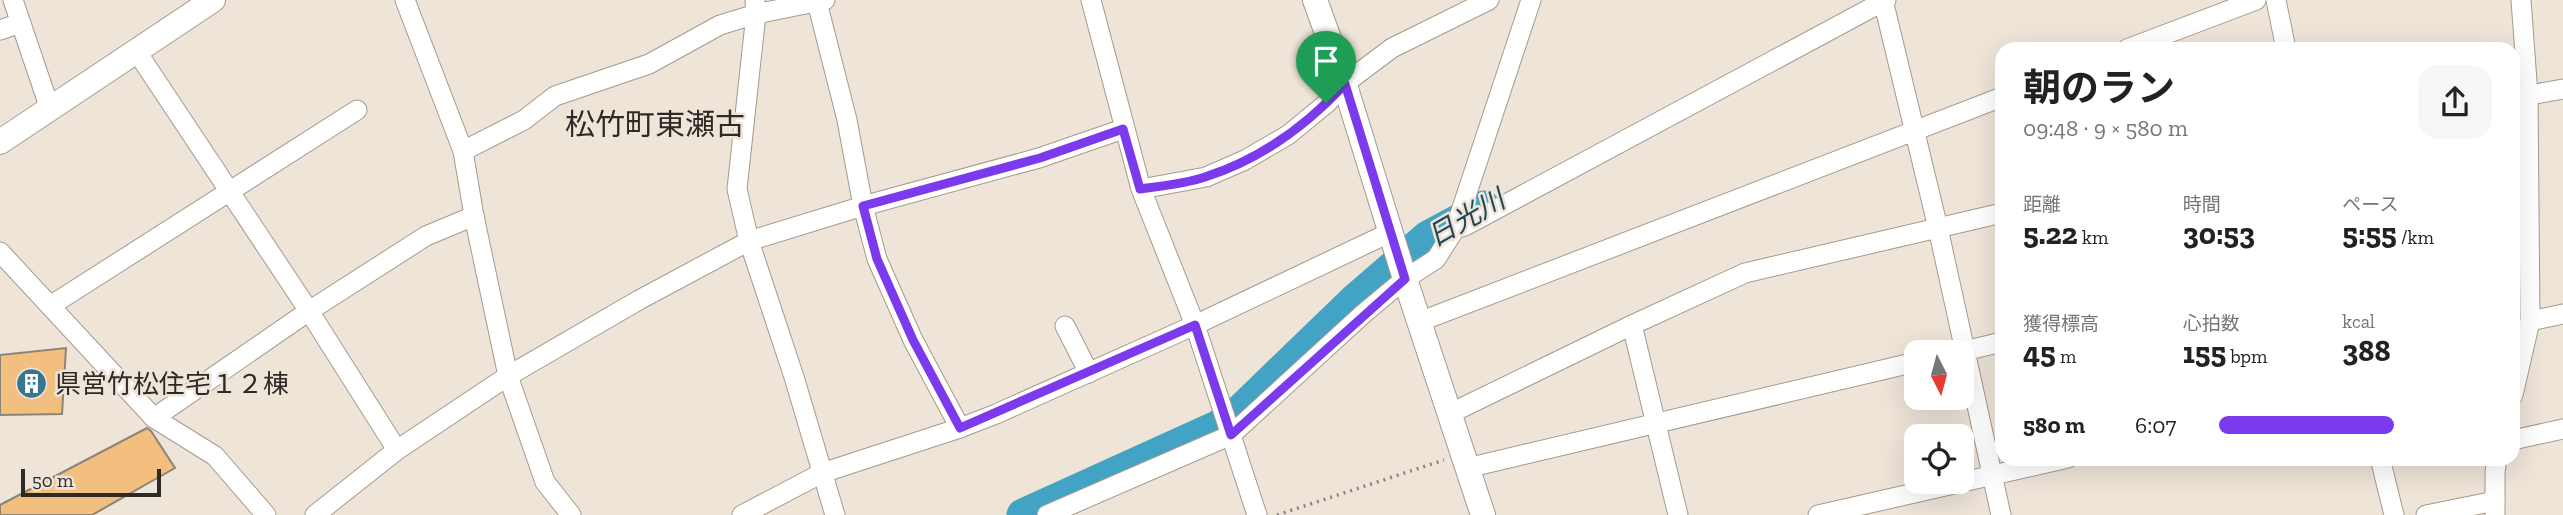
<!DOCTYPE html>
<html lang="ja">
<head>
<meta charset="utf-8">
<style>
	:root { --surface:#fff; --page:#f6f6f6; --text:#222; --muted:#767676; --accent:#7c3aed }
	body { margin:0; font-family:"Zilla Slab","Noto Sans JP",serif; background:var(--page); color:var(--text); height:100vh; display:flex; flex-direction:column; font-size:26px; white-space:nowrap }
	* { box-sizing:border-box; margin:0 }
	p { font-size:23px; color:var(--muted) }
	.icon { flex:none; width:38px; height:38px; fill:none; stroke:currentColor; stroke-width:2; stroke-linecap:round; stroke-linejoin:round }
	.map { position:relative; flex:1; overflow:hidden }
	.drawer { position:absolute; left:1995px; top:42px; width:525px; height:424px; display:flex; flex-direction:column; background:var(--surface); border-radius:21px; box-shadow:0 7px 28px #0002 }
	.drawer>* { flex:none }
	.needle { width:46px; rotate:174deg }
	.tools { position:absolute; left:1904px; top:340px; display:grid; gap:14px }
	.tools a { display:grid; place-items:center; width:70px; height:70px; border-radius:14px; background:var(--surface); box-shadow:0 7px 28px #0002; font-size:35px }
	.scale { position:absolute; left:21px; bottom:18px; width:140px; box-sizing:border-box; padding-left:7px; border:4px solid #2d2925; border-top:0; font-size:19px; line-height:24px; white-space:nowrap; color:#2d2925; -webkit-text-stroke:5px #eee4d8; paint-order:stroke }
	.pin { position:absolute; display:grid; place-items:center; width:60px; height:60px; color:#fff; margin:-72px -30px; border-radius:50% 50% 50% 0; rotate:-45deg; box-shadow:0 0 7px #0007 }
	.pin .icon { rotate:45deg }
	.round { display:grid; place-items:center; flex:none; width:74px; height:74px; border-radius:21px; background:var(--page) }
	.head { display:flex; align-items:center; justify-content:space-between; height:119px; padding:0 28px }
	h1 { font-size:38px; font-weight:700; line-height:52px }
	.figures { display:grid; grid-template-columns:repeat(3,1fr); gap:10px; height:119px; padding:7px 28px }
	.figures div { display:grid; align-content:center }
	.figures b { font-size:30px; font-weight:700 }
	.figures small { font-size:19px; font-weight:400 }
	.figures p { font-size:19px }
	ul { padding:0 28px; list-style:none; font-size:23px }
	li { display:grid; grid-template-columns:112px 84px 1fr; align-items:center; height:52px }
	li i { height:18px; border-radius:9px; background:var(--accent) }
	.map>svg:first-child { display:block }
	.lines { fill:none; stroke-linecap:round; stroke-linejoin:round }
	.river { stroke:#43a3c4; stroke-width:33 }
	.building { fill:#f2bf7e; stroke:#8d8479; stroke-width:2 }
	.minor-casing { stroke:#a49a8f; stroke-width:21 }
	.tertiary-casing { stroke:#a49a8f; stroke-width:26 }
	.path { stroke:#8c857d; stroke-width:3.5; stroke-dasharray:2 5; stroke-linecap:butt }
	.minor { stroke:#fff; stroke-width:19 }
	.tertiary { stroke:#fff; stroke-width:24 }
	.route-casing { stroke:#fff; stroke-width:14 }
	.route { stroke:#7c3aed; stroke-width:9 }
	.labels { text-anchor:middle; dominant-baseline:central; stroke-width:5; stroke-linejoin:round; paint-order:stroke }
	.poi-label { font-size:26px; fill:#2d2925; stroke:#eee4d8; text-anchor:start }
	.water-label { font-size:28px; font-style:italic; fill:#204958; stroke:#eee4d8 }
	.quarter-label { font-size:30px; fill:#2d2925; stroke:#eee4d8 }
</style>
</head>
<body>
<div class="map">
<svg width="2563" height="515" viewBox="0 0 2563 515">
	<rect width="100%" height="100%" fill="#eee4d8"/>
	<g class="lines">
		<polyline class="river" points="1023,515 1217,427 1234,417 1354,301 1428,237 1484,207"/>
	</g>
	<g class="building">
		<polygon points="66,348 62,414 0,415 0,355"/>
		<polygon points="147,428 151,431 175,468 92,515 0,515 0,505"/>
	</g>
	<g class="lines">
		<defs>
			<g id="minor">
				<polyline points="13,0 50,109"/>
				<polyline points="405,0 463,151 474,216 508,376 545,482 571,515"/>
				<polyline points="755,0 756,14 737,189 749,241 794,377 835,515"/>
				<polyline points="1091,0 1141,189 1195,325 1257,515"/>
				<polyline points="1883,0 1938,228 2001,515"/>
				<polyline points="2276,0 2286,49"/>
				<polyline points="817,2 847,120 863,206 877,259 913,340 960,428"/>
				<polyline points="0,30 20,23"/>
				<polyline points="2127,49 2256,0"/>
				<polyline points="137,52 309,311 397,450"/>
				<polyline points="2513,98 2563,89"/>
				<polyline points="463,151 524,120 555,96 649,64 720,25 756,14 825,0"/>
				<polyline points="1141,189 1206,177 1245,160 1288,135 1327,103 1344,84 1392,48 1489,0"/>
				<polyline points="1455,229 1465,226 1886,0"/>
				<polyline points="0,252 154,418 215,456 266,515"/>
				<polyline points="50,306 357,110"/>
				<polyline points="2530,321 2563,314"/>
				<polyline points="1419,322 2002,97"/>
				<polyline points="1632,325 1678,515"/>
				<polyline points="1065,326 1089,373"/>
				<polyline points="1960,352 2002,342"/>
				<polyline points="2513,395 2530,321 2528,95 2521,0"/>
				<polyline points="1449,414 1632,325 1745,273 2002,213"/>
				<polyline points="154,418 309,311 426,236 474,216"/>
				<polyline points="2513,440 2563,429"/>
				<polyline points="2380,458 2394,515"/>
				<polyline points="1467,468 1916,362"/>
				<polyline points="2495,514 2495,472 2497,458"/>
				<polyline points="315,515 397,450 508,376 639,300 749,241 863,206 1039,158 1123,129"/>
				<polyline points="742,515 822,473 960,428 996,414 1195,325 1391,232"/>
				<polyline points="1047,515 1231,435 1363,314 1405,279 1436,259 1455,229 1531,0"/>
				<polyline points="1818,515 2068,458"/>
				<polyline points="2426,515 2495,501"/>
			</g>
			<g id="tertiary">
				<polyline points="1315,0 1340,69 1405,279 1483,515"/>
				<polyline points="0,142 213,0"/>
			</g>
		</defs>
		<use href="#minor" class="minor-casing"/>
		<use href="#tertiary" class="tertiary-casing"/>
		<polyline class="path" points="1277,515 1444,460"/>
		<use href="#minor" class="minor"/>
		<use href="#tertiary" class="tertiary"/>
	</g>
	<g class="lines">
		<defs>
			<path id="route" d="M1345,84l60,195 -174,156 -36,-110 -235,103 -47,-88 -36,-81 -14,-53 177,-48 83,-29 17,60c22,-3 44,-5 65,-12 54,-17 102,-52 140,-93z"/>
		</defs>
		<use href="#route" class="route-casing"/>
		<use href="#route" class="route"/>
	</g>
	<defs>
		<symbol id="building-disc" viewBox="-11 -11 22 22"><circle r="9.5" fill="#38768c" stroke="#eee4d8"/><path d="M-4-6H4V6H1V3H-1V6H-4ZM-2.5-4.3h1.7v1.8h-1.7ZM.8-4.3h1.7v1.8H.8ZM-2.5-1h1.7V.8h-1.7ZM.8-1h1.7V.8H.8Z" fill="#fff"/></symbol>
	</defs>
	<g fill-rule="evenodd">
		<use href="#building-disc" x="14" y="366" width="35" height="35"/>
	</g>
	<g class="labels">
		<g class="poi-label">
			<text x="55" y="384">県営竹松住宅１２棟</text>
		</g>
		<g class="water-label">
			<text transform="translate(1466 218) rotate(-30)">日光川</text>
		</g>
		<g class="quarter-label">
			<text x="655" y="125">松竹町東瀬古</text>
		</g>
	</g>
</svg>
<div class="tools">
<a><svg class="needle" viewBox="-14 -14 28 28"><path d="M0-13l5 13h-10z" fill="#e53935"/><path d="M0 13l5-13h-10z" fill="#767676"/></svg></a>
<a><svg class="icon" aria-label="locate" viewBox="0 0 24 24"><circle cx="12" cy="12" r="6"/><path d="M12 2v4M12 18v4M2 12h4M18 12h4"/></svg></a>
</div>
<div class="scale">50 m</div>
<div class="pin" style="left:1326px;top:103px;background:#1e9e55"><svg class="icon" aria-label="arrive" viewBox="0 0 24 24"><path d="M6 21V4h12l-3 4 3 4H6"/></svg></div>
<section class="drawer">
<div class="head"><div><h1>朝のラン</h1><p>09:48 · 9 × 580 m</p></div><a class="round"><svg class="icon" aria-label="share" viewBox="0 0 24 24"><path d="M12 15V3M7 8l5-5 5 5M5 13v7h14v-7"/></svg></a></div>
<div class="figures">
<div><p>距離</p><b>5.22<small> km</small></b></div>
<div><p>時間</p><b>30:53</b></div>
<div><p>ペース</p><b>5:55<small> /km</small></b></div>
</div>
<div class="figures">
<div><p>獲得標高</p><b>45<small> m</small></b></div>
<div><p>心拍数</p><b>155<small> bpm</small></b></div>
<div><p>kcal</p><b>388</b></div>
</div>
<ul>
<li><b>580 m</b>6:07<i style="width:64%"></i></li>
</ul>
</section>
</div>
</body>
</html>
